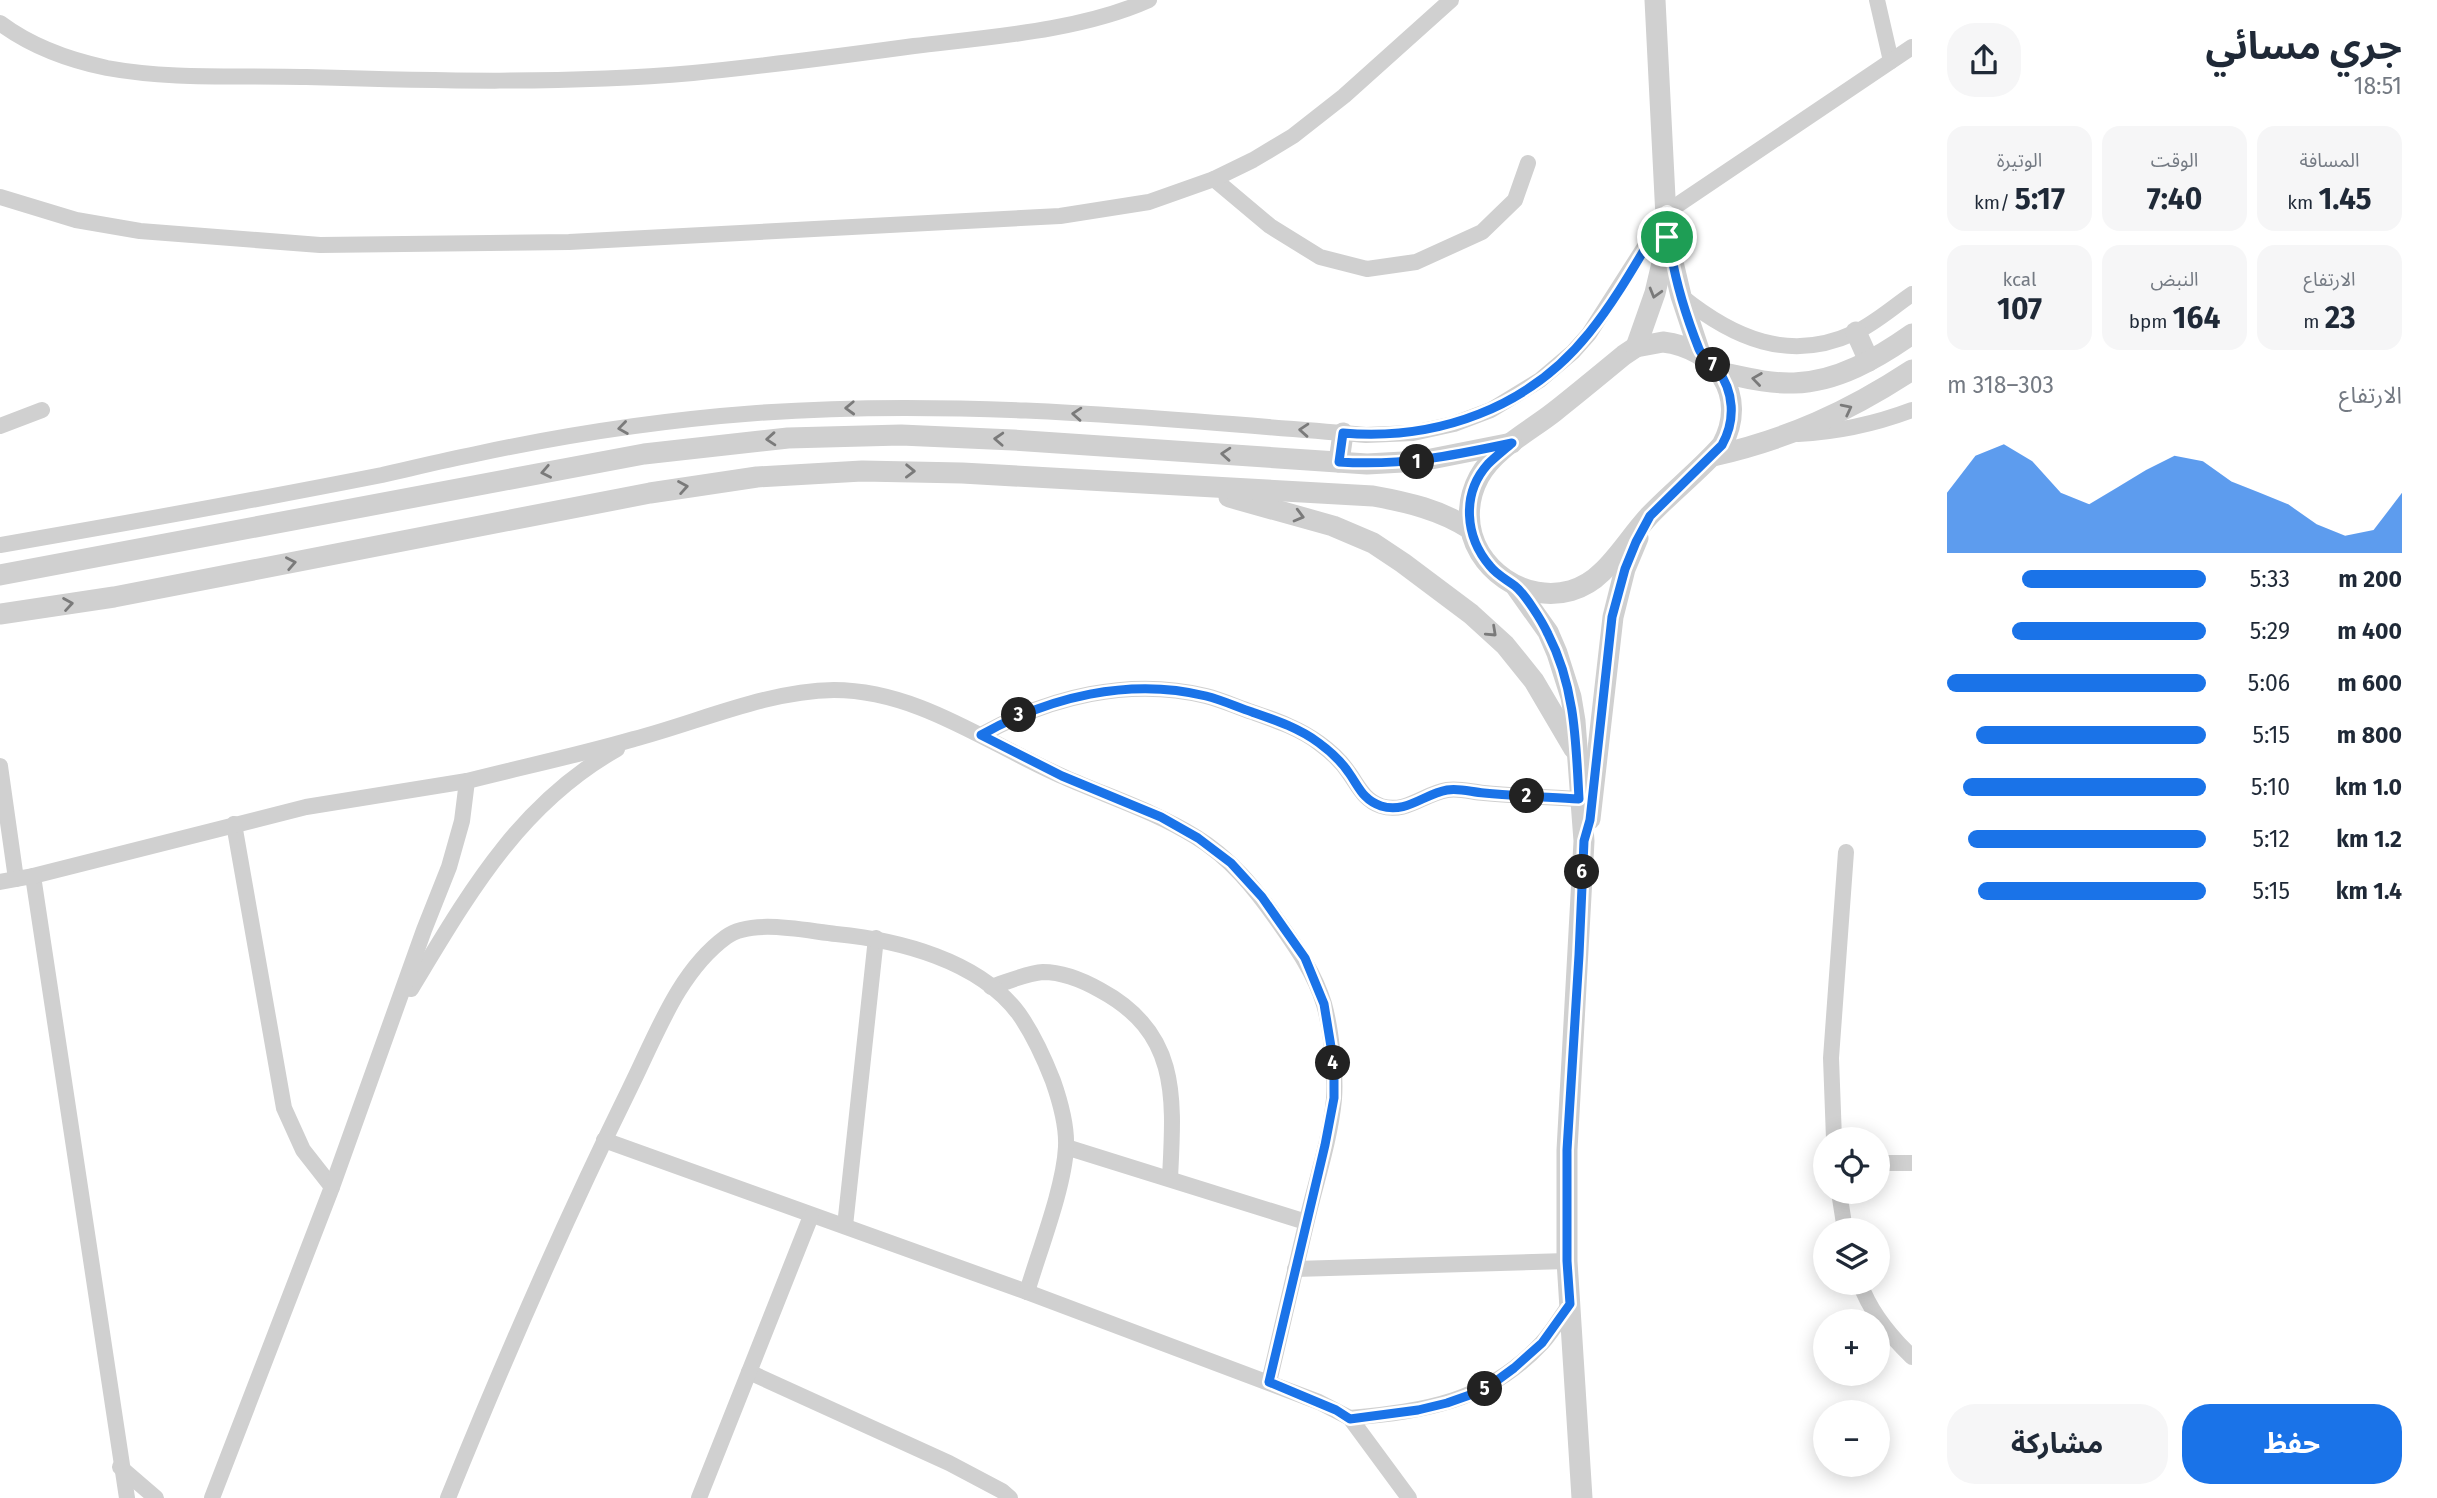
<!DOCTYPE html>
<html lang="ar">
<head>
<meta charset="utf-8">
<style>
	:root { --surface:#fff; --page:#f6f6f7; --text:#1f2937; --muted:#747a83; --accent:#1a73e8 }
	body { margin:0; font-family:"Fira Sans","Noto Sans Arabic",sans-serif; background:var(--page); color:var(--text); direction:rtl; height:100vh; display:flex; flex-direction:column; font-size:26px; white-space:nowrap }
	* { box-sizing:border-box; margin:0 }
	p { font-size:23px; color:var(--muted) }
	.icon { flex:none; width:38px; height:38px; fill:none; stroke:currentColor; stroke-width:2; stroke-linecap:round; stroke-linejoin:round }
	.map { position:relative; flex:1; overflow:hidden; direction:ltr }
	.drawer { display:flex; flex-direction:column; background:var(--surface); width:525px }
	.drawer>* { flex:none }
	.controls { position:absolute; left:1813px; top:1127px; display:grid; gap:14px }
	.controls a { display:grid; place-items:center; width:77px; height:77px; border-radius:50%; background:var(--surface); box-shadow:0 4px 18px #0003; font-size:35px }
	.pin { position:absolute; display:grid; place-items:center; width:60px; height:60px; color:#fff; margin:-30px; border:4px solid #fff; border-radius:50%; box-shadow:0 2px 7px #0007 }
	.km { position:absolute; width:35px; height:35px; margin:-18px; border-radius:50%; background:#222; color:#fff; font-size:19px; line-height:35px; text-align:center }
	.round { display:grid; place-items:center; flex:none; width:74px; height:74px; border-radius:28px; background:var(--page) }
	.overview { display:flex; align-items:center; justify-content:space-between; height:119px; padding:0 35px }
	h1 { font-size:38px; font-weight:700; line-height:52px }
	.stats { display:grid; grid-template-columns:repeat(3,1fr); gap:10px; height:119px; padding:7px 35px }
	.stats div { display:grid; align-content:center; border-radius:18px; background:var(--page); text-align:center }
	.stats b { font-size:30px; font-weight:700 }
	.stats small { font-size:19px; font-weight:400 }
	.stats p { font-size:19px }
	.chart { height:196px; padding:14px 35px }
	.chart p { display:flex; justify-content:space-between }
	.chart svg { width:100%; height:126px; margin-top:7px; fill:var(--accent); opacity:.7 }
	.cta { display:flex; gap:14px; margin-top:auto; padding:14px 35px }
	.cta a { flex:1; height:80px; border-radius:28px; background:var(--accent); color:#fff; font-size:28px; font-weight:700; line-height:80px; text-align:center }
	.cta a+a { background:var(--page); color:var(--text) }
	ul { padding:0 35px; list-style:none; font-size:23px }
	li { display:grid; grid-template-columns:112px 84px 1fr; align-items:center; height:52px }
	li i { height:18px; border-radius:9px; background:var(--accent) }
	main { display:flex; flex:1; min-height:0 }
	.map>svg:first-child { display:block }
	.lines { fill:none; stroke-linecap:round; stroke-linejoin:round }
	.minor { stroke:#d0d0d0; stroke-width:16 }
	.tertiary { stroke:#d0d0d0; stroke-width:21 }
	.oneway { stroke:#7a7a7a }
	.route-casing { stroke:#fff; stroke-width:14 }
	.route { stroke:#1a73e8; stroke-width:9 }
</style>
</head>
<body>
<main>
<section class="drawer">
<div class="overview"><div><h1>جري مسائي</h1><p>18:51</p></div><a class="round"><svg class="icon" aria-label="share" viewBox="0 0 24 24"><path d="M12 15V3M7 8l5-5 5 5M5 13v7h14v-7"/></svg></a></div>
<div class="stats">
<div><p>المسافة</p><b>1.45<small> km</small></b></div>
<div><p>الوقت</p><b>7:40</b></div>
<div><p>الوتيرة</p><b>5:17<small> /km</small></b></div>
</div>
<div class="stats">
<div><p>الارتفاع</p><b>23<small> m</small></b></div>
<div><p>النبض</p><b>164<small> bpm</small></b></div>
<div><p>kcal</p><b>107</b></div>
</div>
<div class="chart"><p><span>الارتفاع</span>303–318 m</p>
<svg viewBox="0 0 160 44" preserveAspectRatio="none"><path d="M0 44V23L10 10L20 6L30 12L40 23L50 27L60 21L70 15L80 10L90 12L100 19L110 23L120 27L130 34L140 38L150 36L160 23V44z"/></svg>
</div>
<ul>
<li><b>200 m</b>5:33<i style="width:71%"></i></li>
<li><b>400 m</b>5:29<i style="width:75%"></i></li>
<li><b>600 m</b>5:06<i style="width:100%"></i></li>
<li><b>800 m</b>5:15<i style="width:89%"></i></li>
<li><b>1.0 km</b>5:10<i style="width:94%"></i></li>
<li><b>1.2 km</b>5:12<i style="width:92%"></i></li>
<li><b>1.4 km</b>5:15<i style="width:88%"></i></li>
</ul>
<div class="cta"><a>حفظ</a><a>مشاركة</a></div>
</section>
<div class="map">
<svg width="1912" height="1498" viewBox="0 0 1912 1498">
	<rect width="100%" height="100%" fill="#fff"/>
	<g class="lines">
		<g class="minor">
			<polyline points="1877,0 1891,61"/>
			<path d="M0,23c32,24 69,37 107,45 65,12 134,7 199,9 129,4 259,7 387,-4 74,-7 147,-17 221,-27 75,-9 166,-15 235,-46"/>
			<polyline points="1214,179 1270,226 1320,257 1367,269 1416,262 1482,232 1515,200 1528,163"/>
			<polyline points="0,197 76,220 140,231 320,245 569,242 1060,216 1149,202 1214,179 1253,160 1293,136 1344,96 1451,0"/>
			<path d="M1681,296c52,42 108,67 173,37 20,-9 39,-26 58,-39"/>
			<polyline points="0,426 42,410"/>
			<path d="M1798,434c40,-2 77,-10 114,-24"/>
			<path d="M0,545c128,-22 255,-45 382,-70 31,-7 63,-15 94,-21 93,-20 187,-34 281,-41 204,-15 407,6 609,22l47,-2 41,-9 37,-14 49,-30 33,-28 16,-18 78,-122 245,-165"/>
			<path d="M981,735c68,-38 148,-58 225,-39 16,4 31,11 46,16 23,8 47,16 67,31 11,8 22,18 30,30 10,14 15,27 32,33 25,8 42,-12 66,-16 13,-2 24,2 37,3 31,3 63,4 95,6"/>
			<polyline points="0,766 16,879"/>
			<polyline points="234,824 284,1108 303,1150 332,1187"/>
			<polyline points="33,876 127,1498"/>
			<polyline points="0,882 33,876 306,807 467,781"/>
			<path d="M991,987c16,-5 36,-14 52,-15 19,0 41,9 57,18 80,43 74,108 70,188"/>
			<path d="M411,989c57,-94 107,-184 206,-240"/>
			<polyline points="1834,1139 1831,1058 1846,852"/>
			<polyline points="604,1140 1027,1292 1319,1402 1350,1418 1409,1498"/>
			<polyline points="1066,1147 1306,1222"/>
			<polyline points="1878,1163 1912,1163"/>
			<polyline points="1839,1192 1845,1230"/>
			<polyline points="845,1226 876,938"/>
			<polyline points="1295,1269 1567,1261"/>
			<path d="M1860,1283c10,29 30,53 52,74"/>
			<polyline points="749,1372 949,1463 1002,1491 1010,1498"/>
			<path d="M1350,1418c75,-7 137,-16 192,-75 10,-11 19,-26 28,-39"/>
			<polyline points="120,1467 156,1498"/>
			<path d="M212,1498l120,-311 92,-257 25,-63 13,-46 5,-40c55,-14 112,-26 167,-42 65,-17 132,-48 200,-49 84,0 156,55 230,87 45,20 90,34 132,60 34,21 58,50 81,83 19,27 37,52 47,84 7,25 12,70 10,95 -4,41 -18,82 -27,121 -13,54 -25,108 -38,162"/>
			<path d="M448,1498c56,-138 116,-276 182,-410 26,-52 48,-116 96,-151 25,-19 80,-6 110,-3 62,6 143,26 183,80 14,20 25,44 34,67 7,20 14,45 13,66 -2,41 -27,104 -39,145"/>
			<polyline points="699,1498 811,1216"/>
		</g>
		<g class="tertiary">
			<polyline points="1655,0 1667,237 1681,296 1700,353"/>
			<polyline points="1856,332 1869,361"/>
			<path d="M1663,342c52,6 86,53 59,103 -22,25 -49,46 -72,70 -17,18 -30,40 -48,57 -37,37 -96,23 -122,-19 -14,-23 -14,-52 -1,-76 15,-28 51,-46 75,-65 24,-19 47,-38 70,-57l12,-8z"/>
			<polyline points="1636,347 1655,293 1666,246"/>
			<path d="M1719,372c24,5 50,12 75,11 43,-1 84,-25 118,-49"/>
			<path d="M1713,456c75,-17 135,-44 199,-86"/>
			<polyline points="1339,462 1343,433"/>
			<polyline points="1229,497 1333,526 1373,543 1403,563 1471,614 1505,645 1534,681 1574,749"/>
			<polyline points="0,575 644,454 788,438 901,435 1013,440 1367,464 1421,461 1512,443"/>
			<polyline points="1516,587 1548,632 1557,653 1571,697 1575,721 1584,841 1567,1150 1567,1261 1582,1498"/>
			<path d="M0,614l114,-17 536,-104 107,-16 105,-6 100,2 411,23c34,6 68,14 97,33"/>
			<polyline points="1590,819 1613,617 1625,569 1638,538"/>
		</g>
	</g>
	<defs><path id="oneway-chevron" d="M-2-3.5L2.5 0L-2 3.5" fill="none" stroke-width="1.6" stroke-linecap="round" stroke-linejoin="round" transform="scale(1.75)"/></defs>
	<g class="oneway">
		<use href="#oneway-chevron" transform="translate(1655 293) rotate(106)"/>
		<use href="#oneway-chevron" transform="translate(1757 379) rotate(-172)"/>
		<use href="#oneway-chevron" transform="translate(850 408) rotate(178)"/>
		<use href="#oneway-chevron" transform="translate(1847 409) rotate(-27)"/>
		<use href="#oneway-chevron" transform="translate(1077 414) rotate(-176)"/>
		<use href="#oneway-chevron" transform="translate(623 428) rotate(172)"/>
		<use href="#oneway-chevron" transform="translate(1304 430) rotate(-176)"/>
		<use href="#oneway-chevron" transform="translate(771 439) rotate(176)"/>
		<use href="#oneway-chevron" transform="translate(999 439) rotate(-177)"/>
		<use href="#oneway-chevron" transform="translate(1226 454) rotate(-176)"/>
		<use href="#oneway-chevron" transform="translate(910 471) rotate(1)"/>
		<use href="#oneway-chevron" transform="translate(546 472) rotate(169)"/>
		<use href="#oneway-chevron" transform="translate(683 487) rotate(-10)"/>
		<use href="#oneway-chevron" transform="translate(1299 516) rotate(15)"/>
		<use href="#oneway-chevron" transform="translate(291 563) rotate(-11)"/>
		<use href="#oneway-chevron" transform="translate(68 604) rotate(-9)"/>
		<use href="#oneway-chevron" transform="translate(1492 632) rotate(43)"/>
	</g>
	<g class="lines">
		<defs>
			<path id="route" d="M1667,212c1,46 15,94 32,137 3,8 12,13 18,20 17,22 19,51 5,76l-72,71 -14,26 -11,27 -13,48 -22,203 -6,21 -5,114 -12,195v111l3,43 -28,39 -28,25 -30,22 -37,13 -29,7 -68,9 -14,-9 -67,-28 56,-237 9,-47v-33l-10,-61 -19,-46 -43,-61 -31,-34 -33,-25 -37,-21 -99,-41 -81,-41c68,-38 148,-58 225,-39 16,4 31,11 46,16 23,8 47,16 67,31 11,8 22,18 30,30 10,14 14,27 32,33 25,8 43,-12 66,-16 13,-2 24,2 37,3 31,3 63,4 95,6 -3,-57 -4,-113 -31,-165 -6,-13 -23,-40 -33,-48 -9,-7 -18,-11 -25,-20 -25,-29 -29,-72 -2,-102 7,-7 16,-14 24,-21 -61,13 -109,23 -173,19l4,-29c94,8 186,-25 246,-100 30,-37 53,-81 78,-121z"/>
		</defs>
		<use href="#route" class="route-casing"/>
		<use href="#route" class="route"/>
	</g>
</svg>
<div class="controls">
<a><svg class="icon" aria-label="locate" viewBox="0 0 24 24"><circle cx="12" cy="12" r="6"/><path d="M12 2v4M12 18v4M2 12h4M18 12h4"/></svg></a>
<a><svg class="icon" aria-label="layers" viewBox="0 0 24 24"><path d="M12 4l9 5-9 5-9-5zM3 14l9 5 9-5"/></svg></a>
<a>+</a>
<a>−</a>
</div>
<div class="pin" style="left:1667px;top:237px;background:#1e9e55"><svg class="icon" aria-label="arrive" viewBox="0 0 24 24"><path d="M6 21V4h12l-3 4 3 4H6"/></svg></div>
<b class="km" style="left:1417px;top:462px">1</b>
<b class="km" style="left:1527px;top:796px">2</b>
<b class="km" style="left:1019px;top:715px">3</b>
<b class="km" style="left:1333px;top:1063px">4</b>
<b class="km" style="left:1485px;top:1389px">5</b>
<b class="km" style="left:1582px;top:872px">6</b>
<b class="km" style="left:1713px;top:365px">7</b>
</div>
</main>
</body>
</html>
